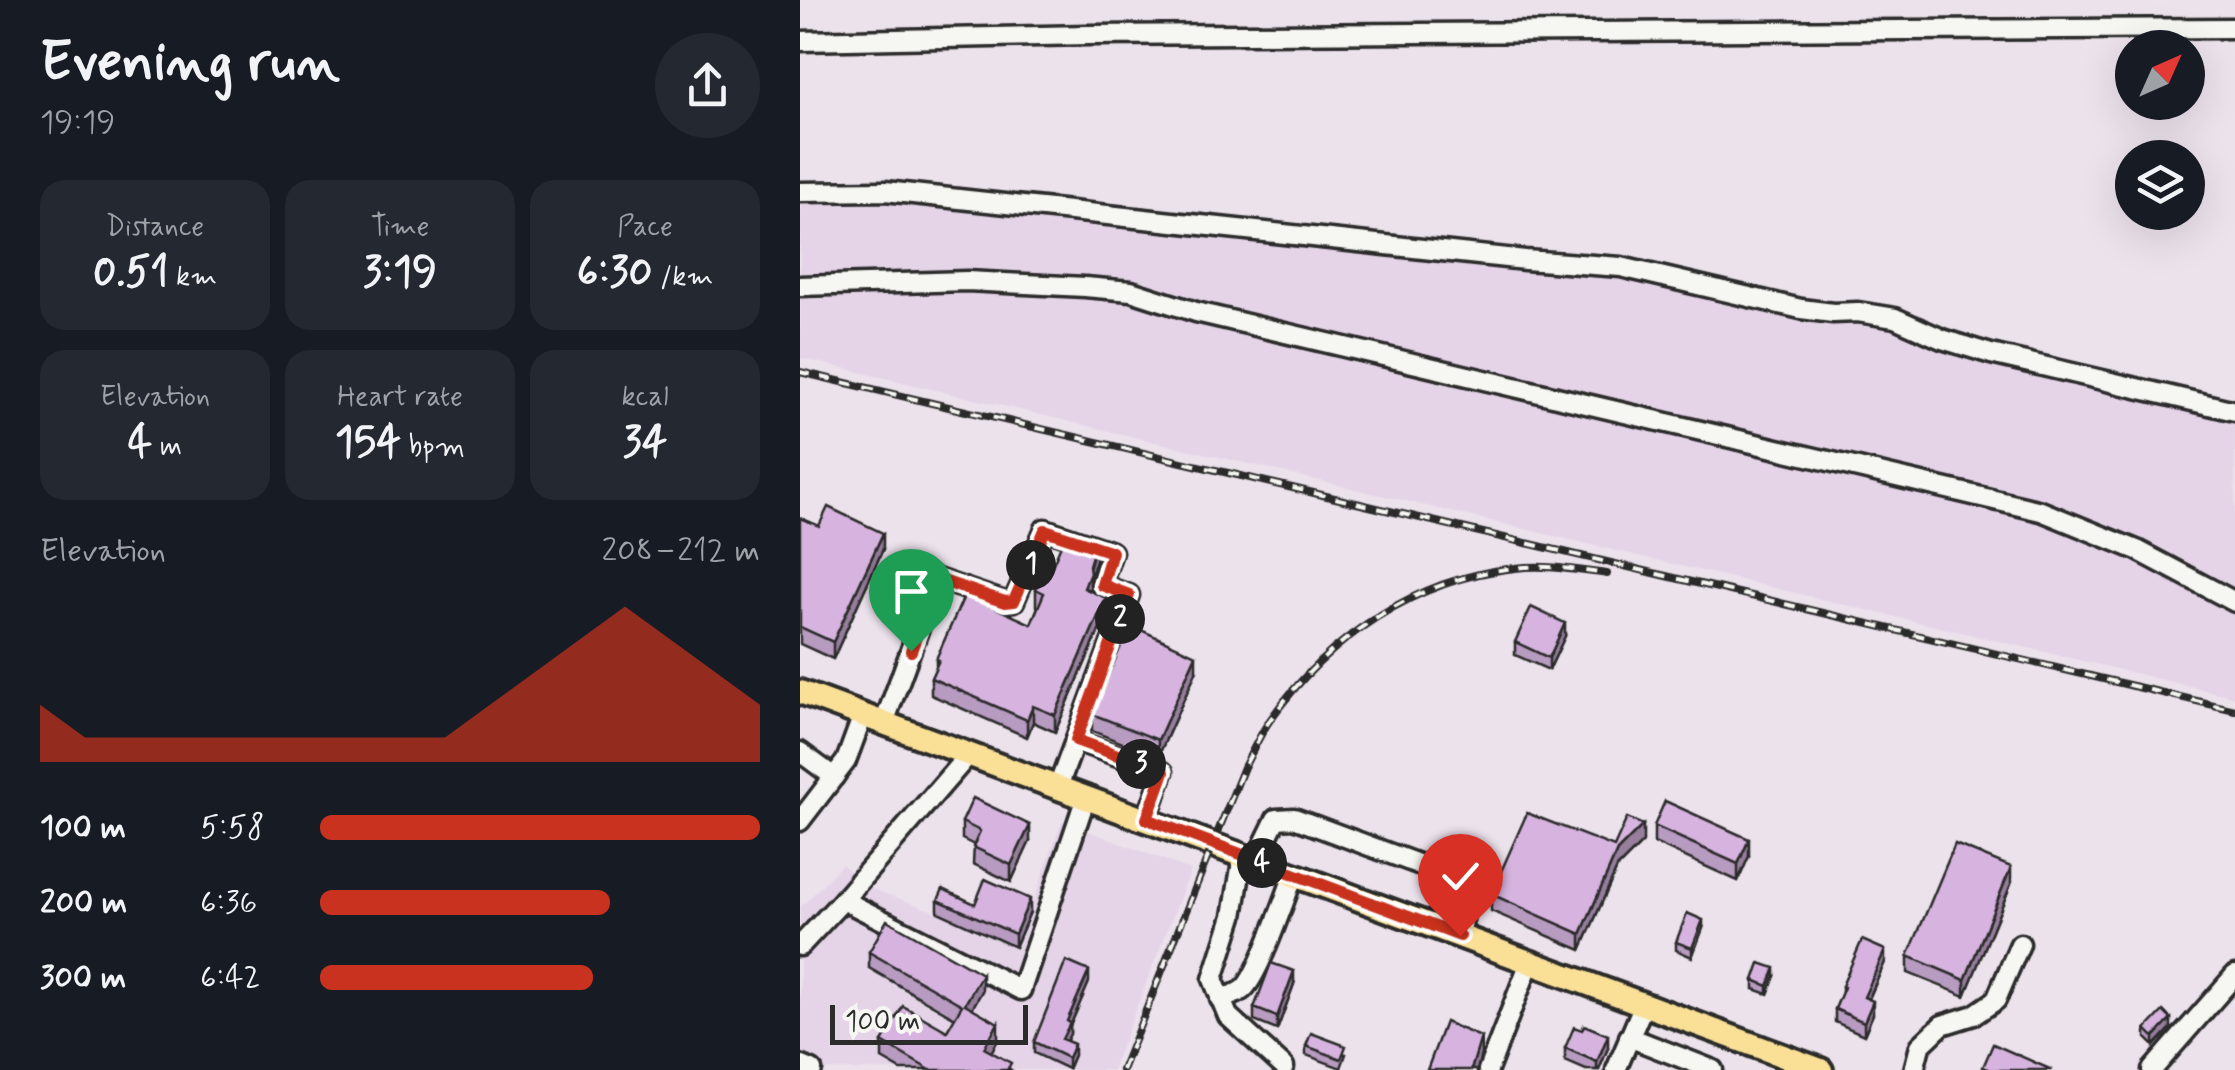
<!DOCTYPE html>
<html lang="en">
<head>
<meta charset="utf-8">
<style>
	:root { --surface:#171b24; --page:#242831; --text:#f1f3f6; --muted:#9ea1a6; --accent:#c8321e }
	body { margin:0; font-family:Mynerve,sans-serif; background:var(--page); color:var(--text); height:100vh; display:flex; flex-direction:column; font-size:38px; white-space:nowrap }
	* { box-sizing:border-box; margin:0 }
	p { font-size:32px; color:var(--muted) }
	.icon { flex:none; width:55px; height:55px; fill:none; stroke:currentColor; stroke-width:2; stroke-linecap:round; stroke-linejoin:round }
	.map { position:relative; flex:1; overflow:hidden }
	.drawer { display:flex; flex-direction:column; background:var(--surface); width:800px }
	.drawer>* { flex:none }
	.needle { width:65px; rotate:45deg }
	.buttons { position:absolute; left:1315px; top:30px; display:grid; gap:20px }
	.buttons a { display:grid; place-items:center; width:90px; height:90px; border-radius:50%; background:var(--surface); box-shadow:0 10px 40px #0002; font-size:50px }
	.scale { position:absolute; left:30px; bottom:25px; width:198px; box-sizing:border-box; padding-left:10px; border:5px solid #2b2b2b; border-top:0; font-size:28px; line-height:35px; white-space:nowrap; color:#2b2b2b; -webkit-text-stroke:8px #f6f6f2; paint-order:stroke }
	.pin { position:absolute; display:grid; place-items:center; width:85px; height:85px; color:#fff; margin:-102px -42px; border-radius:50% 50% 50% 0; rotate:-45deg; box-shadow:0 0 10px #0007 }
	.pin .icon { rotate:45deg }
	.km { position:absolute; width:50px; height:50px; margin:-25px; border-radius:50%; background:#222; color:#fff; font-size:28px; line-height:50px; text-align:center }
	.round { display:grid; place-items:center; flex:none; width:105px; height:105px; border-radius:52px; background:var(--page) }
	.summary { display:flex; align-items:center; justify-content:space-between; height:170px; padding:0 40px }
	h1 { font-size:55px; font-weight:700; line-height:75px }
	.metrics { display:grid; grid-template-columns:repeat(3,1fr); gap:15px; height:170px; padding:10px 40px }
	.metrics div { display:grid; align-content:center; border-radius:25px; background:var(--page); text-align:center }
	.metrics b { font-size:42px; font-weight:700 }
	.metrics small { font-size:28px; font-weight:400 }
	.metrics p { font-size:28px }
	.chart { height:280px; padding:20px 40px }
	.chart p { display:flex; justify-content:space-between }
	.chart svg { width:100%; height:180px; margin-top:10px; fill:var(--accent); opacity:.7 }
	ul { padding:0 40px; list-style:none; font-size:32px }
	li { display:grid; grid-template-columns:160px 120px 1fr; align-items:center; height:75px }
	li i { height:25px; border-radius:12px; background:var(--accent) }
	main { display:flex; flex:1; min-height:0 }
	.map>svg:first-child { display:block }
	.built { fill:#e5d4e8 }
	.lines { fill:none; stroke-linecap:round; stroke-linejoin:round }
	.minor-casing { stroke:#2b2b2b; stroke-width:25 }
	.major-casing { stroke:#2b2b2b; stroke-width:30 }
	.minor { stroke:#f6f6f2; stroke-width:18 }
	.major { stroke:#fadf96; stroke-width:22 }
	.rail-casing { stroke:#2b2b2b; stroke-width:8 }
	.rail { stroke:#f6f6f2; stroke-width:4; stroke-dasharray:11; stroke-linecap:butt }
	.wall { fill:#b89bc0; stroke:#2b2b2b; stroke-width:2.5 }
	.shaded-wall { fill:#967e9c; stroke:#2b2b2b; stroke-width:2.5 }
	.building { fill:#d6b4df; stroke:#2b2b2b; stroke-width:2.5 }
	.route-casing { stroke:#fff; stroke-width:20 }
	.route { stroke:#c8321e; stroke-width:12 }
</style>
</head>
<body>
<main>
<section class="drawer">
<div class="summary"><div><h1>Evening run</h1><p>19:19</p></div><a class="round"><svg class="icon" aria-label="share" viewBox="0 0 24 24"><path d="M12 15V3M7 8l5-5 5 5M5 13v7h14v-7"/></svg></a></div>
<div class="metrics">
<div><p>Distance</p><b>0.51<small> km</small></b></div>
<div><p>Time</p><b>3:19</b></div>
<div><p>Pace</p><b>6:30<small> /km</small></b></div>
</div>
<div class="metrics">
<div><p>Elevation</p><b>4<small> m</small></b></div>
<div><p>Heart rate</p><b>154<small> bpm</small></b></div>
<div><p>kcal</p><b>34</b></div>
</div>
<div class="chart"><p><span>Elevation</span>208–212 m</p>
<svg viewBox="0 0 160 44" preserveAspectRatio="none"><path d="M0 44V30L10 38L20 38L30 38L40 38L50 38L60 38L70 38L80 38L90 38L100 30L110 22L120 14L130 6L140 14L150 22L160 30V44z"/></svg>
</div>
<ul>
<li><b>100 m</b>5:58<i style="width:100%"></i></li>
<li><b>200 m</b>6:36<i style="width:66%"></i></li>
<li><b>300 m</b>6:42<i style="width:62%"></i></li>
</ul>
</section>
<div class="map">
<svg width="1435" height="1070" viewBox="0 0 1435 1070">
	<rect width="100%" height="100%" fill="#ece2ec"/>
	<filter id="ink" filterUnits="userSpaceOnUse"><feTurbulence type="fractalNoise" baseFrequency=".01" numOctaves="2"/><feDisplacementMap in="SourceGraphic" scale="20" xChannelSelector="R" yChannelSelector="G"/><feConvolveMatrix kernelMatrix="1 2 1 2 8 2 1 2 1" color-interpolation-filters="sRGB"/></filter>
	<g filter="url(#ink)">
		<g class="built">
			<polygon points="0,182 73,182 819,258 1435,403 1435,697 0,358"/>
			<polygon points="262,821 391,870 312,1070 0,1070 0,908 42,864 70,888 219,942"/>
		</g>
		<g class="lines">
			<defs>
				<g id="minor">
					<polyline points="0,41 288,35 1435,28"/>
					<polyline points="0,192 85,191 725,260 821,267 1001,309 1033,313 1058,312 1095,318 1142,339 1191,354 1435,411"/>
					<polyline points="0,286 167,281 285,287 331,291 396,312 1241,511 1337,550 1435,602"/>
					<polyline points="84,723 137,579 205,602 214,601 245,529 312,552 301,585 329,595 258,787"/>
					<polyline points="276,741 363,772 347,819"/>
					<polyline points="0,752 34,777"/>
					<polyline points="169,754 43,900 221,990 286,797"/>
					<polyline points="0,821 46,761 63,715"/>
					<polyline points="443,856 433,916 413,979 428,1016 484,1067"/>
					<polyline points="456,860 476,819 494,818 661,880 668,893 660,936"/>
					<polyline points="0,946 43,900"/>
					<path d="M420,999c7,-3 16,-4 22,-9 16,-11 43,-93 52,-115"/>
					<polyline points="829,1037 913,1070"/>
					<polyline points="0,1065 12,1070"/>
					<polyline points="688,1070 730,962"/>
					<polyline points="816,1070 844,1004"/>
					<polyline points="1114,1070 1120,1046 1142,1025 1174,1015 1196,1000 1220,944"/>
					<polyline points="1352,1070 1435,975"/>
				</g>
				<polyline id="major" points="0,692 1021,1070"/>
			</defs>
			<use href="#minor" class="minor-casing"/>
			<use href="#major" class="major-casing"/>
			<use href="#minor" class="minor"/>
			<use href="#major" class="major"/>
			<defs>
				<g id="rail">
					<polyline points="0,372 1435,710"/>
					<path d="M322,1070l122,-303c9,-16 16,-33 26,-47 58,-82 144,-141 245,-152 30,-4 62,2 92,6"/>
				</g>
			</defs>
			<use href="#rail" class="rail-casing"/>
			<use href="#rail" class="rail"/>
		</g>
		<g class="wall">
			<polygon points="0,518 19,526 83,549 33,659 0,644"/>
			<polygon points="296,560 290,579 290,590 306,615 255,732 233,722 227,737 131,695 131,678 136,667 136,659 231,624 238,607 236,606 236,589 247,578"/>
			<polygon points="765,636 749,670 715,655 715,642"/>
			<polygon points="396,672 358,757 292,731 292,714"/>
			<polygon points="162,822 230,841 211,882 173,864 174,845 162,839"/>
			<polygon points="854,826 949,856 938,881 854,843"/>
			<polygon points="843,842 817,868 781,950 691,911 691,894"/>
			<polygon points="1211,884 1165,996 1108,973 1108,956"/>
			<polygon points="138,900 175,904 230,912 215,947 138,912"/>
			<polygon points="903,928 892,957 876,950 876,942"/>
			<polygon points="69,952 182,991 172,1008 198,1040 191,1052 211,1070 101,1070 82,1059 82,1042 147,1031 155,1018 69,968"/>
			<polygon points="1085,962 1069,999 1073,1014 1064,1035 1035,1022 1035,1009 1042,993 1042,986"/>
			<polygon points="975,976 968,994 954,989 954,980"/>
			<polygon points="289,982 270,1026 270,1034 266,1041 274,1055 268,1069 234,1053 234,1042"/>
			<polygon points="494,984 477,1030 454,1021 454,1008"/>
			<polygon points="1371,1028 1354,1046 1346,1038 1346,1029"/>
			<polygon points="506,1046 546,1054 541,1068 506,1055"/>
			<polygon points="765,1048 808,1048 799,1070 786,1070 765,1061"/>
		</g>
		<g class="shaded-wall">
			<polygon points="83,533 83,549 33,659 33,642"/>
			<polygon points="296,543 296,560 290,579 290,590 284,588"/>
			<polygon points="306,598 306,615 255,732 255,715"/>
			<polygon points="765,623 765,636 749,670 749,658"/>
			<polygon points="396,655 396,672 358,757 358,740"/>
			<polygon points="233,706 233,722 227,737 227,720"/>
			<polygon points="230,825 230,841 211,882 211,865"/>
			<polygon points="843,825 843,842 817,868 781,950 781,934 817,851"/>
			<polygon points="949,839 949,856 938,881 938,864"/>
			<polygon points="1211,867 1211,884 1165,996 1165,980"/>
			<polygon points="230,899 230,912 215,947 215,934"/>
			<polygon points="903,920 903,928 892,957 892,948"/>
			<polygon points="1085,950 1085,962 1064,1009 1064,997"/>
			<polygon points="975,968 975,976 968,994 968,986"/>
			<polygon points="289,971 289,982 270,1026 270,1034 262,1049 262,1039 267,1021"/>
			<polygon points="494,971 494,984 477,1030 477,1017"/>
			<polygon points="182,974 182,991 165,1021 165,1004"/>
			<polygon points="1073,1001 1073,1014 1064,1035 1064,1022"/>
			<polygon points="1371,1019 1371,1028 1354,1046 1354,1037"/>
			<polygon points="198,1023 198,1040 184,1065 184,1048"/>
			<polygon points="808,1035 808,1048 799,1070 797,1070 797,1062"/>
			<polygon points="681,1037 681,1054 677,1070 671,1070"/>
			<polygon points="274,1044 274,1055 268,1069 268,1058"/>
		</g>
		<g class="building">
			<polygon points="28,507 83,533 33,642 0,627 0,518 19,526"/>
			<polygon points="266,533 296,543 289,565 290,573 284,588 306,598 255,715 233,706 227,720 131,678 139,660 136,659 165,594 231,624 244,593 236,589 242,576 247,578"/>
			<polygon points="731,607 765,623 749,658 715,642"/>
			<polygon points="330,625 396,655 358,740 292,714"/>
			<polygon points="173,798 230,825 211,865 173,847 180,831 162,822"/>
			<polygon points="865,801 949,839 938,864 854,826"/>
			<polygon points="727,813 814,847 827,818 843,825 817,851 781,934 691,894"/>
			<polygon points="1155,844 1211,867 1165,980 1108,956"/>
			<polygon points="185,879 230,899 215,934 138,900 143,889 175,904"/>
			<polygon points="887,913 903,920 892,948 876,942"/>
			<polygon points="87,920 182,974 165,1004 198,1023 184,1048 211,1063 207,1070 130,1070 82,1042 103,1006 147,1031 162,1005 69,952"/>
			<polygon points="1062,940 1085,950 1064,997 1073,1001 1064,1022 1035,1009 1044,987 1042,986"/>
			<polygon points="266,961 289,971 267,1021 270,1023 262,1039 274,1044 268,1058 234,1042"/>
			<polygon points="471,963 494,971 477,1017 454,1008"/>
			<polygon points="960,963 975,968 968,986 954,980"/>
			<polygon points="1363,1011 1371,1019 1354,1037 1346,1029"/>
			<polygon points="645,1022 681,1037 671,1070 627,1070"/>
			<polygon points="784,1025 808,1035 797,1062 765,1048 774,1027 782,1030"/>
			<polygon points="511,1033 546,1046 541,1059 506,1046"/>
			<polygon points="1193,1044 1252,1070 1190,1070 1183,1067"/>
		</g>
	</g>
	<g class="lines" filter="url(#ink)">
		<defs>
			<polyline id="route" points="111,651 137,579 205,602 214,601 245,530 312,552 302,585 329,595 276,740 364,772 347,819 660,936"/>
		</defs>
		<use href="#route" class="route-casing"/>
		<use href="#route" class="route"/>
	</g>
</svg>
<div class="buttons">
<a><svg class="needle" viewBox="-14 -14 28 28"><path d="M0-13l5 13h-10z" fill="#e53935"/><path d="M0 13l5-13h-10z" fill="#9ea1a6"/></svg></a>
<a><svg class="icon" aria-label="layers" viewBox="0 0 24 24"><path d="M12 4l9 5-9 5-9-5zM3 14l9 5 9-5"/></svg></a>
</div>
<div class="scale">100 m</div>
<div class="pin" style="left:111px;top:651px;background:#1e9e55"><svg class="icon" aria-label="arrive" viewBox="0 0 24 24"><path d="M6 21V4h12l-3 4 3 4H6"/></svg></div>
<div class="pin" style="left:660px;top:936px;background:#d93025"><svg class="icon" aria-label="check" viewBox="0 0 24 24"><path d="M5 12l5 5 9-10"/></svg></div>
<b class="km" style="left:231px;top:565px">1</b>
<b class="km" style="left:320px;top:619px">2</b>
<b class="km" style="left:341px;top:764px">3</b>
<b class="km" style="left:462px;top:863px">4</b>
</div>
</main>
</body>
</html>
